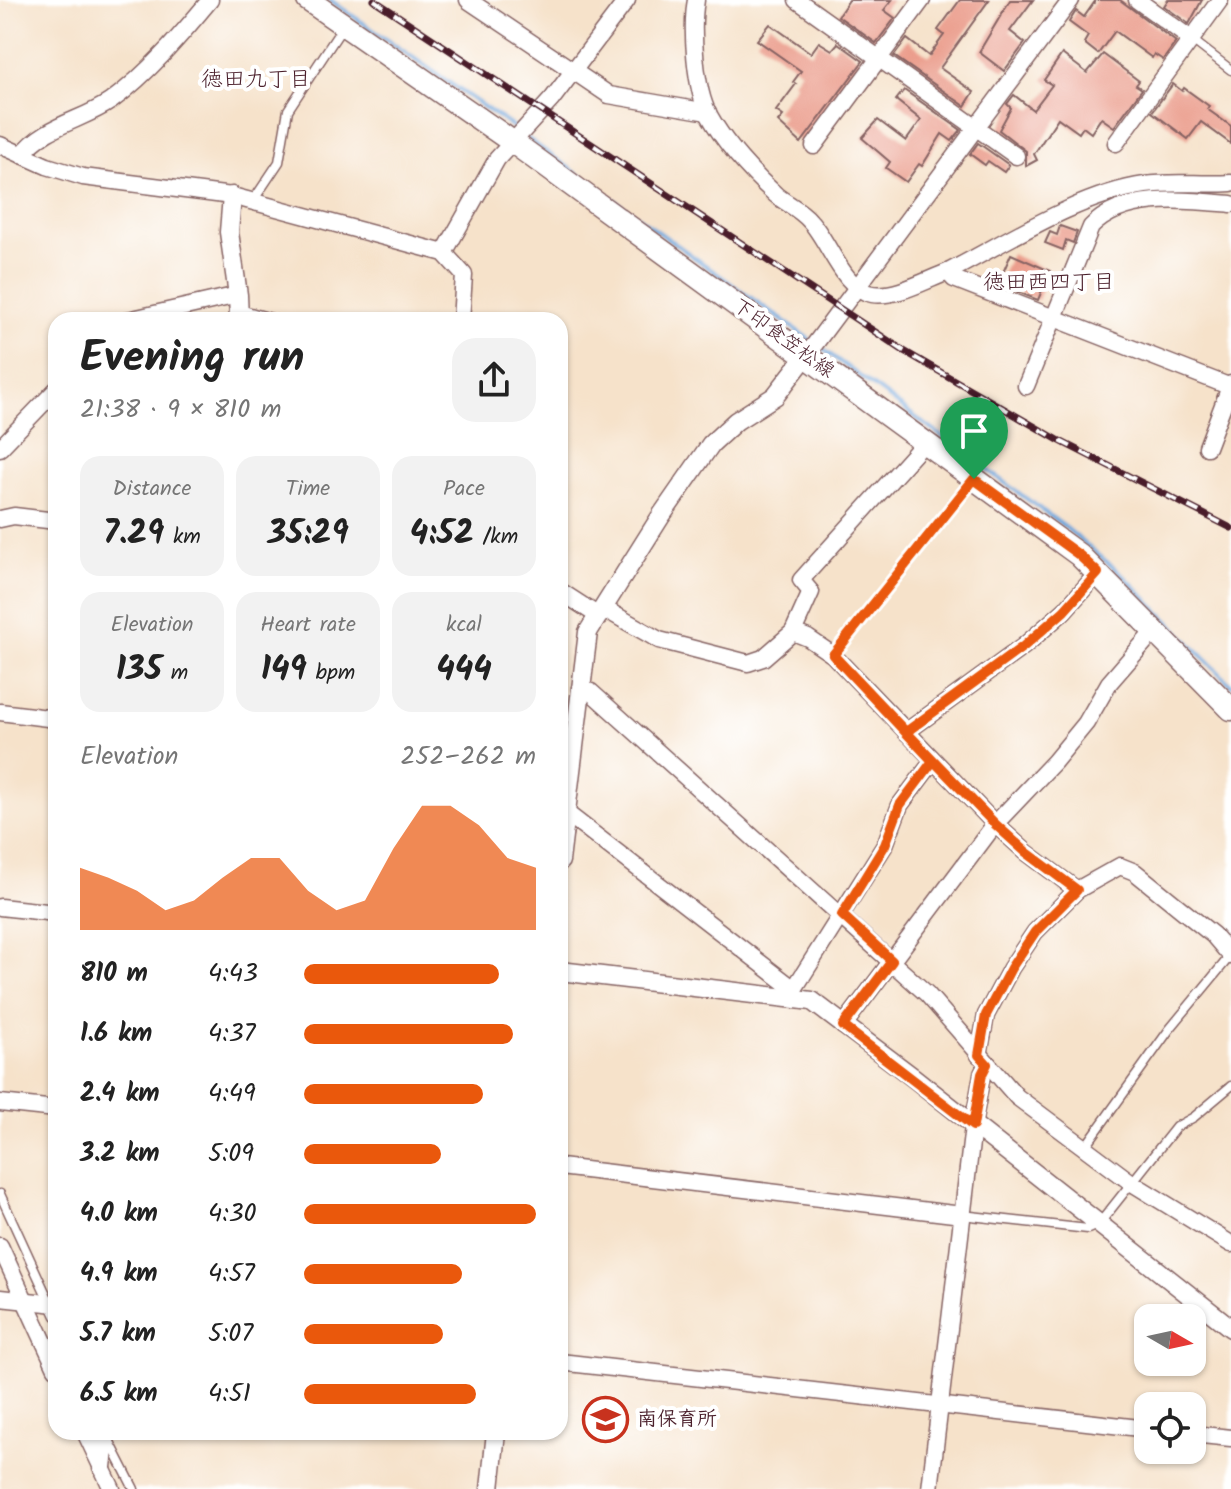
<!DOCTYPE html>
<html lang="en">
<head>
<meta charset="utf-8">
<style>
	:root { --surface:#fff; --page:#f2f2f2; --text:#222; --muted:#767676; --accent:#ea580c }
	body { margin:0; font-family:Kalam,"Klee One",sans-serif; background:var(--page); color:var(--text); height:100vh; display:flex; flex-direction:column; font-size:30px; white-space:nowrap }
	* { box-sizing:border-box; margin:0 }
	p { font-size:26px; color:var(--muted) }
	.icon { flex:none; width:44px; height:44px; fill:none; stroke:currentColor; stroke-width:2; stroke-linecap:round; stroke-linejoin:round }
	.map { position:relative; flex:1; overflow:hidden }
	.drawer { position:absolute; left:48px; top:312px; width:520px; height:1128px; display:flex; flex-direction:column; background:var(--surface); border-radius:24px; box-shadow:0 2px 6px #0004 }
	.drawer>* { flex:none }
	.needle { width:52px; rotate:99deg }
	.buttons { position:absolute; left:1134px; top:1304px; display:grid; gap:16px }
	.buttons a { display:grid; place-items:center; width:72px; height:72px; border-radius:16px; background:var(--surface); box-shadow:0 2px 6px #0004; font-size:40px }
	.pin { position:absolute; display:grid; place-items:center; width:68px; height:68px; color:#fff; margin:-82px -34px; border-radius:50% 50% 50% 0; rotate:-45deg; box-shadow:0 0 8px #0007 }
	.pin .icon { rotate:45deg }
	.round { display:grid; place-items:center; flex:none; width:84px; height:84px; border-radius:24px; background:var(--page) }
	.headline { display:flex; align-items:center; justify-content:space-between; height:136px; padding:0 32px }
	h1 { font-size:44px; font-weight:700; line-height:60px }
	.stats { display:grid; grid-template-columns:repeat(3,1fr); gap:12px; height:136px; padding:8px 32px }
	.stats div { display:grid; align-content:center; border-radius:20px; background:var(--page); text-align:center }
	.stats b { font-size:34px; font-weight:700 }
	.stats small { font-size:22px; font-weight:400 }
	.stats p { font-size:22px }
	.chart { height:224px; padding:16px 32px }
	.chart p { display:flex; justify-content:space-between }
	.chart svg { width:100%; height:144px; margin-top:8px; fill:var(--accent); opacity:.7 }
	ul { padding:0 32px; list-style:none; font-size:26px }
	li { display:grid; grid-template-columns:128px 96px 1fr; align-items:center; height:60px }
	li i { height:20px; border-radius:10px; background:var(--accent) }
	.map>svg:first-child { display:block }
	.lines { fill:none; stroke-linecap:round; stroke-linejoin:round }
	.stream { stroke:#6ca5db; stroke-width:4 }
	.building { fill:#eb9d8c }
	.service-casing { stroke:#866363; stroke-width:11 }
	.minor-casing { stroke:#866363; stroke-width:19 }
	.tertiary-casing { stroke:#866363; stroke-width:21 }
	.secondary-casing { stroke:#866363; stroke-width:25 }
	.service { stroke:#fff; stroke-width:8 }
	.minor { stroke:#fff; stroke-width:16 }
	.tertiary { stroke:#fff; stroke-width:18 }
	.secondary { stroke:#fff; stroke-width:22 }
	.rail-casing { stroke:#4a1f2b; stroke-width:7 }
	.rail { stroke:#fff; stroke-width:4; stroke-dasharray:12; stroke-linecap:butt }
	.route-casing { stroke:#fff; stroke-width:16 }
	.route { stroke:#ea580c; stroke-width:10 }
	.labels { text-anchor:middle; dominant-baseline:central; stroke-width:8; stroke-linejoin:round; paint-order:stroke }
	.street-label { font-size:20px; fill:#4a1f2b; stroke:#fff }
	.poi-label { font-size:20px; font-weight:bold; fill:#4a1f2b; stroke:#fff; text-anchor:start }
	.neighbourhood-label { font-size:22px; fill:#4a1f2b; stroke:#fff }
</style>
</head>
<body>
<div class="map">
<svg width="1231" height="1489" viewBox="0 0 1231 1489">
	<rect width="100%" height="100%" fill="#fff"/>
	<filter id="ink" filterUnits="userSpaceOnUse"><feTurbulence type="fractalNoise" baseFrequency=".0125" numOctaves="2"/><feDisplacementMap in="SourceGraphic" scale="16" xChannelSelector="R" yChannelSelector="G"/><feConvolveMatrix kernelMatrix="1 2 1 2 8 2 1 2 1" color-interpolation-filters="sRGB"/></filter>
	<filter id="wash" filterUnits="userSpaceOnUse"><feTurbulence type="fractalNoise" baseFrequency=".006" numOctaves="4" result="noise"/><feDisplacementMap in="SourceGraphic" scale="32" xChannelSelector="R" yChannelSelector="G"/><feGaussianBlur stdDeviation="1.8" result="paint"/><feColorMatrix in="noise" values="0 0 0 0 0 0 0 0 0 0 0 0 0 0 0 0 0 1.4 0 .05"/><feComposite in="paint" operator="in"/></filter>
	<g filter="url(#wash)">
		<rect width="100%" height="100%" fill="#f6e2ca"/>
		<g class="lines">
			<g class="stream">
				<polyline points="330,0 517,130"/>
				<polyline points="524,136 813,342"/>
				<polyline points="820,347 1065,527 1125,577 1231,685"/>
			</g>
		</g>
		<g id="blocks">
			<g class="building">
				<polygon points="849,0 892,0 884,10 895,18 876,43 838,16"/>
				<polygon points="960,0 989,0 940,68 974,92 965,106 894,56 907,39 929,56 944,35 938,30"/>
				<polygon points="1010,0 1033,0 1010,31 1025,43 1004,71 979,52"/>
				<polygon points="1096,0 1120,0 1176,42 1163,60 1154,54 1152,58 1115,31 1098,54 1084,43 1088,36 1069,22 1076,11 1084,17"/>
				<polygon points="1168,0 1202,0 1189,24 1164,6"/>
				<polygon points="770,24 811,53 819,42 832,50 838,43 863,61 801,143 778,122 783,116 776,111 796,84 793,82 801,71 757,40"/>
				<polygon points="1062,54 1087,73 1103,54 1139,81 1136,85 1142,89 1114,127 1101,118 1091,133 1083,127 1079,133 1058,118 1034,154 1037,160 1026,166 1026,151 999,130 1011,108 1007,104 1014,95 1033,110 1052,85 1044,80"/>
				<polygon points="1173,84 1182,91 1184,88 1209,106 1207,109 1231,126 1231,144 1201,122 1188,139 1152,112"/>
				<polygon points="904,90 961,130 952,141 942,134 922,166 919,164 906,182 886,168 890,162 862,138 878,120 906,141 921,120 896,100"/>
				<polygon points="978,143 1009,165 1004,172 988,161 985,165 970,154"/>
				<polygon points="1060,226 1077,232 1073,243 1066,240 1063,250 1045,243 1050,232 1057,235"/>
				<polygon points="1011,254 1050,271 1038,300 998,284"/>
			</g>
		</g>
	</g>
	<g filter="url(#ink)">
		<use href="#blocks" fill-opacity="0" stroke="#866363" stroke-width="2"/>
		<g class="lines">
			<defs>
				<g id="service">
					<polyline points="1191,39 1231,70"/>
					<polyline points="253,201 279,162 288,110 342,28"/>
					<polyline points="240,309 278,320"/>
					<polyline points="833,655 974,479"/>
					<polyline points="1085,1147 1169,1030 1231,955"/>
					<polyline points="0,1194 56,1316"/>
					<polyline points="962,1215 1088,1229 1099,1224 1176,1127 1194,1117 1231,1086"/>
					<polyline points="109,1440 134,1489"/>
				</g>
				<g id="minor">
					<polyline points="468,0 609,95 708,112"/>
					<path d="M696,0c-5,28 -1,90 13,115 16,29 42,57 67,80 11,9 25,15 34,26 19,20 33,68 62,73 23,4 54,-14 76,-22l6,7 277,108"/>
					<polyline points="797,0 1016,156"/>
					<polyline points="1137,0 1191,39"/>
					<polyline points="1116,143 1220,0"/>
					<polyline points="0,145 47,166 83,177 232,196 444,253 464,275 461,320"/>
					<polyline points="814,146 922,0"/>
					<path d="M22,155c22,-30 60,-34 89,-54 37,-27 70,-66 99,-101"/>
					<polyline points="444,253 497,159 552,99 627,0"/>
					<path d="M948,272c58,-30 132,-78 197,-87 28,-4 57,0 86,-2"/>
					<polyline points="128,320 238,295"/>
					<polyline points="806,356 1071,0"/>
					<path d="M1026,386l65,-159c33,-35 97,-27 140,-23"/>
					<polyline points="1207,447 1231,384"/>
					<polyline points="0,448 56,390"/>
					<polyline points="0,519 14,516 56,521"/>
					<polyline points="560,591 597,615 610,612 659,640 748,663 763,658 793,632 808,638 833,655 995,824 1026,852 1077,890"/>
					<polyline points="793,632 811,592 801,580 925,442"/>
					<polyline points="580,688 591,692 927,994 1017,1097 1132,1183 1231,1244"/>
					<polyline points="0,712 56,719"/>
					<polyline points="906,732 1024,646 1064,611 1098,573"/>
					<polyline points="560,808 794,989"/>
					<polyline points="0,907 56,913"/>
					<polyline points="794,998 794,989 885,845 900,805 933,761"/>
					<polyline points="843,1026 995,824 1054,762 1086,723 1109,683 1155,630"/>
					<polyline points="979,1055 986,1015 1011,968 1035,932 1077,890 1120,866 1135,872 1213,935 1231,956"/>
					<polyline points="0,1103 56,1109"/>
					<polyline points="560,1167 962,1215"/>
					<polyline points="0,1246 56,1368"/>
					<polyline points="0,1298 56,1304"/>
					<polyline points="560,1362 1148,1429"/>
					<polyline points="85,1432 112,1489"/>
					<polyline points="1192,1434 1231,1438"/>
					<polyline points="930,1489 973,1126 982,1074 987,1064"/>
				</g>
				<g id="tertiary">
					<polyline points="232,196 229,232 238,295 239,320"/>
					<polyline points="560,861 588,632 661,516 711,444 736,421 775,396 806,356"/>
					<polyline points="560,971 812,1001 914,1078 1231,1328"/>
					<polyline points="102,1467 106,1432"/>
					<polyline points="490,1489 496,1432"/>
				</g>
				<polyline id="secondary" points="308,0 514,143 1079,555 1231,709"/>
			</defs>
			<use href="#service" class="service-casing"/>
			<use href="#minor" class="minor-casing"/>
			<use href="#tertiary" class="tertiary-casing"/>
			<use href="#secondary" class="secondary-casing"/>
			<use href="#service" class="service"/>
			<use href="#minor" class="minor"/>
			<use href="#tertiary" class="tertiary"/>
			<use href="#secondary" class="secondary"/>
			<defs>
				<polyline id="rail" points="374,0 904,351 1060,441 1231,528"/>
			</defs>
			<use href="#rail" class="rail-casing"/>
			<use href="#rail" class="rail"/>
		</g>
	</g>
	<g class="lines" filter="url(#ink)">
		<defs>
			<polyline id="route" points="974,479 833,655 933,761 900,805 885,845 842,915 892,961 843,1026 973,1126 982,1074 987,1064 979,1055 986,1015 1011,968 1035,932 1077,890 1026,852 995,824 906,732 1024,646 1064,611 1098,573 1079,555 974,479"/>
		</defs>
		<use href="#route" class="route-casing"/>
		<use href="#route" class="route"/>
	</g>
	<defs>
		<symbol id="school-ring" viewBox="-11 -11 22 22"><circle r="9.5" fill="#fff" stroke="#c8321e" stroke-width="1.5"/><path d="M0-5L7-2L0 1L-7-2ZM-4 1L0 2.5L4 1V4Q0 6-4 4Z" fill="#c8321e"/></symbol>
	</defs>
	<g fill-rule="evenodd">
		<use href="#school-ring" x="580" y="1394" width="51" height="51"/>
	</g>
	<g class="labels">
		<g class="street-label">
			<text transform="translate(783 339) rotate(36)">下印食笠松線</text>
		</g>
		<g class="poi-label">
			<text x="637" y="1420">南保育所</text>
		</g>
		<g class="neighbourhood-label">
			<text x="256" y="80">徳田九丁目</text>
			<text x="1049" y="283">徳田西四丁目</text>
		</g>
	</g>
</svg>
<div class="buttons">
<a><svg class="needle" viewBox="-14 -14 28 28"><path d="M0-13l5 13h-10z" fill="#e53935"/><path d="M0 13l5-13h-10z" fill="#767676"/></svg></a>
<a><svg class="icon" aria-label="locate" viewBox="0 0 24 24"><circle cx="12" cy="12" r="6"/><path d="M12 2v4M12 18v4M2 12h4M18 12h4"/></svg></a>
</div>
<div class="pin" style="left:974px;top:479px;background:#1e9e55"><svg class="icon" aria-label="arrive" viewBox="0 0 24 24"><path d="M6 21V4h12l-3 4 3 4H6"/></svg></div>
<section class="drawer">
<div class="headline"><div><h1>Evening run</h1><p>21:38 · 9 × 810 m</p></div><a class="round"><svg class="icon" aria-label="share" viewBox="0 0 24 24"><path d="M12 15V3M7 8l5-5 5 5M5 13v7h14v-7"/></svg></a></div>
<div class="stats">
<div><p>Distance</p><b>7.29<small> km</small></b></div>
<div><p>Time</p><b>35:29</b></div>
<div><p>Pace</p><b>4:52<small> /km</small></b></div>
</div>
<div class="stats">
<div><p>Elevation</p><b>135<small> m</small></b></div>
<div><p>Heart rate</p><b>149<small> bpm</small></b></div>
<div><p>kcal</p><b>444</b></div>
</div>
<div class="chart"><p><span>Elevation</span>252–262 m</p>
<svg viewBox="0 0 160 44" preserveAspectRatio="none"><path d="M0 44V25L10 28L20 32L30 38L40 35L50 28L60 22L70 22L80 32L90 38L100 35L110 19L120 6L130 6L140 12L150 22L160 25V44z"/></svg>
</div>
<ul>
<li><b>810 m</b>4:43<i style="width:84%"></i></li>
<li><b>1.6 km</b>4:37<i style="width:90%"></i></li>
<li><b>2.4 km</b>4:49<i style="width:77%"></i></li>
<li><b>3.2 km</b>5:09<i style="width:59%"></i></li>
<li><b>4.0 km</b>4:30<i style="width:100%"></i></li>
<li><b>4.9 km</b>4:57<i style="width:68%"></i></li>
<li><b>5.7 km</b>5:07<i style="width:60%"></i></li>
<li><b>6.5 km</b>4:51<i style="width:74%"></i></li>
</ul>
</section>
</div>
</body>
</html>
